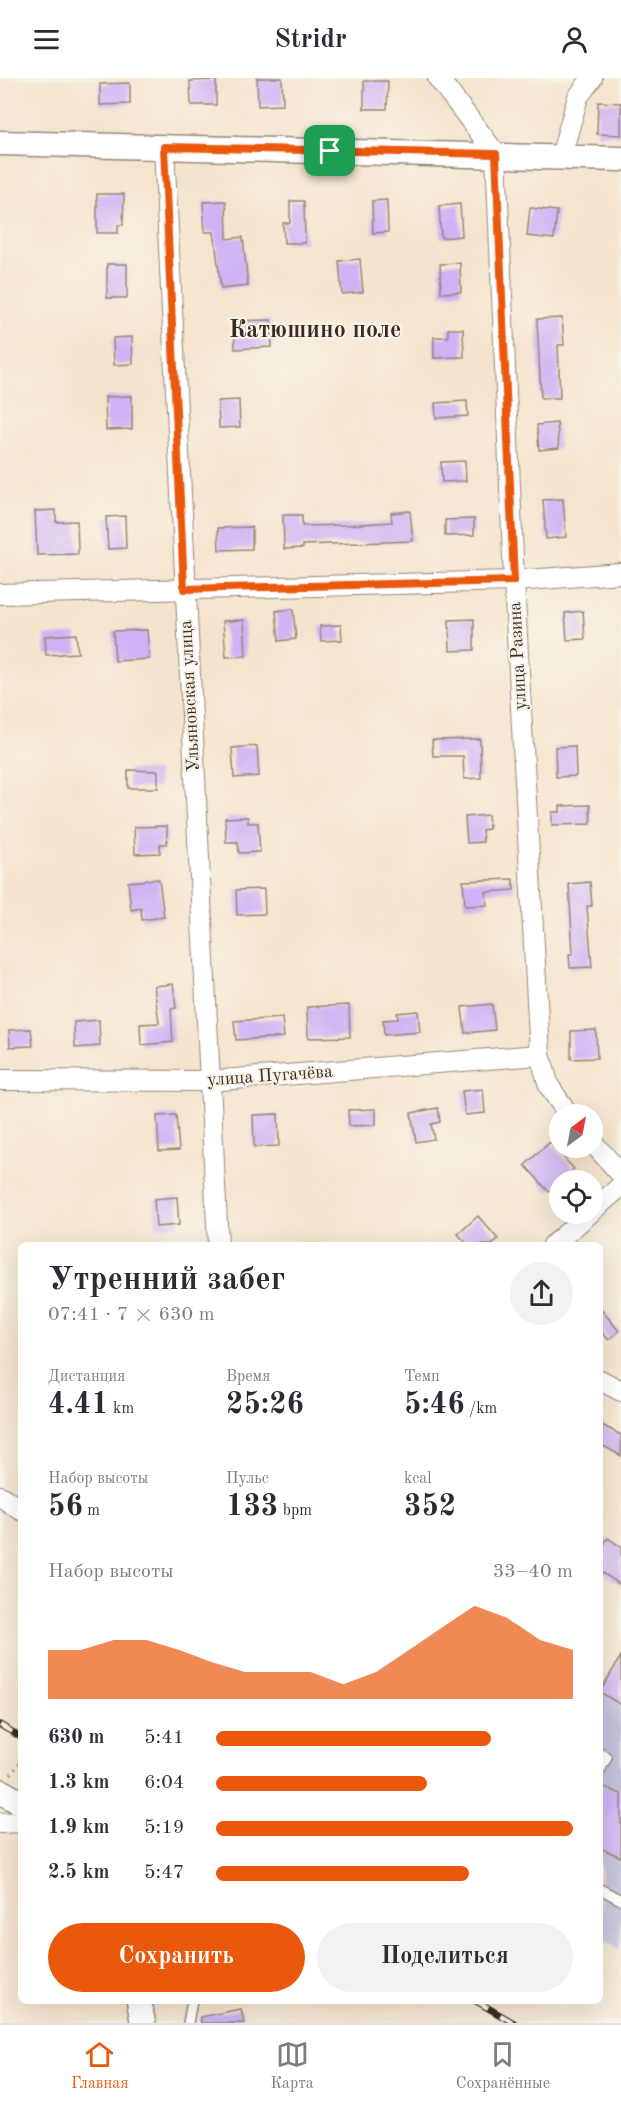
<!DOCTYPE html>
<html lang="ru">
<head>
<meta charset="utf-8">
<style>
	:root { --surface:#fff; --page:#f2f2f3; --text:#2b2b33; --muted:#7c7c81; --line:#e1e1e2; --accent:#ea580c }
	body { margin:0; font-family:"Old Standard TT",serif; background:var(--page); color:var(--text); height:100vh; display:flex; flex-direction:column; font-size:22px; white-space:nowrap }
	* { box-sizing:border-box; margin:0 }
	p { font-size:20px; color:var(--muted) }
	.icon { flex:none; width:33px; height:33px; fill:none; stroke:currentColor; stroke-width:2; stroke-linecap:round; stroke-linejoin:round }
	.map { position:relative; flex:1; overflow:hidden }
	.panel { position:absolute; left:18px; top:1164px; width:585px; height:762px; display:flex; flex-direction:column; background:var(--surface); border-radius:9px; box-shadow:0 6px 24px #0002 }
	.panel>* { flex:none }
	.needle { width:39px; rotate:32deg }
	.buttons { position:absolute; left:549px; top:1026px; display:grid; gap:12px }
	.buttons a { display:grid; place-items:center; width:54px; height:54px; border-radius:50%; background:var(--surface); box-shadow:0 6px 24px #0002; font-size:30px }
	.pin { position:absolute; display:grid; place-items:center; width:51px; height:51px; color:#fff; margin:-26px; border-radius:12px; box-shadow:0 3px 9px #0006 }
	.round { display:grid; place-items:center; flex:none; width:63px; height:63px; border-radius:32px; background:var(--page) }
	.summary { display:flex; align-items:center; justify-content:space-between; height:102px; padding:0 30px }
	h1 { font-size:33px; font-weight:700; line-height:45px }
	.figures { display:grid; grid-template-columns:repeat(3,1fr); gap:9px; height:102px; padding:6px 30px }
	.figures div { display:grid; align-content:center }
	.figures b { font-size:30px; font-weight:700 }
	.figures small { font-size:16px; font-weight:400 }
	.figures p { font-size:16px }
	.chart { height:168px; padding:12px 30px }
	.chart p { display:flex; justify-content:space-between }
	.chart svg { width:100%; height:108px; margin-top:6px; fill:var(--accent); opacity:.7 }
	.button { display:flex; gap:12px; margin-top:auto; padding:12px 30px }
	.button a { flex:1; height:69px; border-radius:36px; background:var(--accent); color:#fff; font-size:24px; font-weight:700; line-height:69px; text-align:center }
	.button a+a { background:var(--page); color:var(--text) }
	ul { padding:0 30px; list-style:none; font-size:20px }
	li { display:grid; grid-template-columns:96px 72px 1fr; align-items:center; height:45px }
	li i { height:15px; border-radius:8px; background:var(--accent) }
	header { display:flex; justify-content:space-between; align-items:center; height:78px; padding:0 30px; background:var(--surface); font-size:27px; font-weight:700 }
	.menu { display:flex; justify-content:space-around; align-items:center; height:84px; border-top:2px solid var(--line); background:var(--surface); font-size:16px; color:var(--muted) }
	.menu a { display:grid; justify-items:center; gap:3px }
	.menu .on { color:var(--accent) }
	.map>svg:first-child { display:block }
	.industrial { fill:#c4c0db }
	.building { fill:#cdb2f5 }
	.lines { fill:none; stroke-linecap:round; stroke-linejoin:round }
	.service-casing { stroke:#988776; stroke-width:12 }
	.minor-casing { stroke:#988776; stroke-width:22 }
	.tertiary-casing { stroke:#988776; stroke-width:27 }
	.path { stroke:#988776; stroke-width:3; stroke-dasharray:1.5 4.5; stroke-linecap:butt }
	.service { stroke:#fff; stroke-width:9 }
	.minor { stroke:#fff; stroke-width:20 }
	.tertiary { stroke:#fff; stroke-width:24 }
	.rail-casing { stroke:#3b2a1e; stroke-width:7 }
	.rail { stroke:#f7f3e8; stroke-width:4.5; stroke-dasharray:14; stroke-linecap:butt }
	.route-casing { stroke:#fff; stroke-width:12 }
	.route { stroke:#ea580c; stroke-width:8 }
	.labels { text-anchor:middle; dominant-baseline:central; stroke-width:4.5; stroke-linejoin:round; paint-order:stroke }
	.street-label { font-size:18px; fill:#3b2a1e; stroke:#f7f3e8 }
	.district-label { font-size:24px; font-weight:bold; fill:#3b2a1e; stroke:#f7f3e8 }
</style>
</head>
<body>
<header><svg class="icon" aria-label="menu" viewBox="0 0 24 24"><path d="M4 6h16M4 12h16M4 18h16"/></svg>Stridr<svg class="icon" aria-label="person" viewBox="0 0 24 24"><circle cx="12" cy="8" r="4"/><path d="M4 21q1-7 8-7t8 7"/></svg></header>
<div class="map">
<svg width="621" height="1945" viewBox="0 0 621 1945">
	<rect width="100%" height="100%" fill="#f7f3e8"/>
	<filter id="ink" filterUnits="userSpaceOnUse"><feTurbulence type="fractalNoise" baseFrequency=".0167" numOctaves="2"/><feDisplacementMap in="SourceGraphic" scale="12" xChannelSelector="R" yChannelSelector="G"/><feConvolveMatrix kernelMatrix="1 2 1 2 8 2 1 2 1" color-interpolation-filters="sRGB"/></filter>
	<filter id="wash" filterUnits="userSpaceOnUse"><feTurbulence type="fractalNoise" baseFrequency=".008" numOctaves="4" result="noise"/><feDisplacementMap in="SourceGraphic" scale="24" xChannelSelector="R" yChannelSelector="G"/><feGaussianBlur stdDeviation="1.35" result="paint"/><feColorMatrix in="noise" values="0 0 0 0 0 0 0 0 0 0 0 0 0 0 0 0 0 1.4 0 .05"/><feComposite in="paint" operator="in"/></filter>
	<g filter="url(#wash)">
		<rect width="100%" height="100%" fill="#f5e4cd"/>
		<polygon class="industrial" points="621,1578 621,1871 600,1860 600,1611"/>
		<g id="blocks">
			<g class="building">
				<polygon points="257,0 282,0 283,27 258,28"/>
				<polygon points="216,2 216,27 191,27 190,3"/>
				<polygon points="364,3 388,3 387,31 364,31"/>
				<polygon points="130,5 130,26 100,27 100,6"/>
				<polygon points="598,24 621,25 621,57 597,56"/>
				<polygon points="97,116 124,116 123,147 118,147 118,155 97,155"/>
				<polygon points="387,122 388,154 373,155 372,123"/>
				<polygon points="226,123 227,161 243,159 248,208 221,211 214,154 205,154 203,124"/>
				<polygon points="290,123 304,123 305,165 284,165 283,145 290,145"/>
				<polygon points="460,126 462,158 441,160 439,128"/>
				<polygon points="530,130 557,133 554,161 527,158"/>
				<polygon points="360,181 363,214 342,216 339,183"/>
				<polygon points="460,185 461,214 441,215 440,186"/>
				<rect x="107" y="186" width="20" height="34"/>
				<polygon points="562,240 564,267 558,267 560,320 541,320 537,241"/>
				<polygon points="271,242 272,269 235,271 234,243"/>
				<polygon points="448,251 463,251 464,279 434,280 434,259 448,259"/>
				<polygon points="132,259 133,286 114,287 113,260"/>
				<polygon points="132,318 132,351 106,352 105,319"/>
				<polygon points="239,322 240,349 219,350 218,323"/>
				<polygon points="467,323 468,338 436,340 435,325"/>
				<polygon points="557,345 559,370 539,372 537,347"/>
				<polygon points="465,383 466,403 442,404 441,384"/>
				<polygon points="563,421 566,459 546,461 543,422"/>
				<polygon points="56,432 56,444 77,443 78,476 37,477 35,433"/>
				<polygon points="410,433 413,463 303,467 303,470 284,471 283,437 302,437 302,448 348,447 392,444 391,435"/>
				<polygon points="125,438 126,470 108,471 106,439"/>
				<polygon points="474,441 474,457 445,458 445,442"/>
				<polygon points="252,449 252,471 219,472 218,450"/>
				<polygon points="293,531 296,561 279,563 276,533"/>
				<polygon points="583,533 585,561 567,562 565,535"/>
				<polygon points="474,541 474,572 450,573 449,542"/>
				<polygon points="244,542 246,578 226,579 223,543"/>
				<polygon points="341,547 342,562 321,563 320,548"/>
				<polygon points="147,552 149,581 115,583 113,553"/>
				<polygon points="76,556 78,575 46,577 45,558"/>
				<polygon points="480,661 481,700 464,701 463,678 433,678 432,662"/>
				<polygon points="257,668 259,698 234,700 232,670"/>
				<polygon points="575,668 576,698 556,699 555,669"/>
				<polygon points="128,692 158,693 158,710 128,710"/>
				<polygon points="590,727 591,746 552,747 552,734 560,734 560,728"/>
				<polygon points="488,737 489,751 482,752 483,764 467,765 465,739"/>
				<polygon points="248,739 248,745 258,745 260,774 239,775 238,764 226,764 225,740"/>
				<polygon points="167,748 167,766 160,766 160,775 135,776 134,749"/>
				<polygon points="159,801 164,839 142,842 141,830 131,832 128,804"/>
				<polygon points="513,801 514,812 486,814 487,827 465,828 463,803"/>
				<polygon points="590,804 592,828 587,828 592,889 570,890 569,876 573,876 569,806"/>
				<polygon points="264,811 265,836 237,837 236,812"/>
				<polygon points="173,906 176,930 171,931 173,964 141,967 140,946 159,945 154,908"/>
				<polygon points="492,926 495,952 465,955 462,929"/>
				<polygon points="349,927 350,959 308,960 307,929"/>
				<polygon points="418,933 420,954 384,957 383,942 398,941 397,935"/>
				<polygon points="282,940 284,959 236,962 234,943"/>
				<polygon points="99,942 100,968 75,970 74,944"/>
				<polygon points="31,951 33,968 10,969 9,952"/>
				<polygon points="596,952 597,980 571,981 571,953"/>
				<polygon points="483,1011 485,1035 465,1037 462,1013"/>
				<polygon points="438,1030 440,1044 431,1046 434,1061 416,1064 411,1035"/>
				<polygon points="376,1031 376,1047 349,1048 348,1032"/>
				<polygon points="278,1036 279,1068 254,1069 253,1037"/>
				<polygon points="176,1037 179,1072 159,1073 157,1038"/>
				<polygon points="550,1064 574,1091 549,1114 525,1087"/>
				<polygon points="177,1119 179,1147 156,1149 154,1121"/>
				<polygon points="478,1138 498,1161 492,1167 468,1167 458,1156"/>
				<polygon points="600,1230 619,1253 609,1262 600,1252"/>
				<polygon points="600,1346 621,1357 621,1378 600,1366"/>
				<polygon points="608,1460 621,1469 621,1507 600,1493 600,1473"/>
				<polygon points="621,1578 621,1627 600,1614"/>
				<polygon points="600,1707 621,1716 621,1779 600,1770"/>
				<polygon points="241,1931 244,1945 201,1945 200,1939"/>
			</g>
		</g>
	</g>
	<g filter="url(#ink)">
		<use href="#blocks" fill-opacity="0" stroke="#988776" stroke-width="1.5"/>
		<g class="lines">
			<defs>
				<g id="service">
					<polyline points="600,1675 607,1679 600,1693"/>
					<polyline points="600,1811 621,1822"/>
					<polyline points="188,1945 192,1923"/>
				</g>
				<g id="minor">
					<polyline points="438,0 496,76 514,503 540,977 549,1008 568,1036"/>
					<polyline points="164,69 218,1167"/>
					<polyline points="561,78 578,19 592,0"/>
					<polyline points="0,516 514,503 621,495"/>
					<polyline points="0,1002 208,1003 540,977"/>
					<polyline points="592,1064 621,1096"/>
					<polyline points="592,1133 621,1108"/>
					<polyline points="553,1167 589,1136"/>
					<polyline points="600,1302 621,1313"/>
					<polyline points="0,1418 21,1432"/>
					<polyline points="0,1745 21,1744"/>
				</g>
				<g id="tertiary">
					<polyline points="0,65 621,81"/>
					<polyline points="0,1713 21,1725"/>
					<polyline points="139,1923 143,1945"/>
				</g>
			</defs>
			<use href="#service" class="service-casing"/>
			<use href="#minor" class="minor-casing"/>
			<use href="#tertiary" class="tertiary-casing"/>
			<polyline class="path" points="11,1696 21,1684"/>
			<use href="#service" class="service"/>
			<use href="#minor" class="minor"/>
			<use href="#tertiary" class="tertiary"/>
			<defs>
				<g id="rail">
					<polyline points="0,1647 21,1659"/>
					<polyline points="476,1923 514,1945"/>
				</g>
			</defs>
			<use href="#rail" class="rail-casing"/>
			<use href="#rail" class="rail"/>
		</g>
	</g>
	<g class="lines" filter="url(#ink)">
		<defs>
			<polygon id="route" points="164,69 496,76 514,503 184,511"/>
		</defs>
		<use href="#route" class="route-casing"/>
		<use href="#route" class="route"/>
	</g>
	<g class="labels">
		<g class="street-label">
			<text transform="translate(518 578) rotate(-93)">улица Разина</text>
			<text transform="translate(190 618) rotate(-93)">Ульяновская улица</text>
			<text transform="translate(270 998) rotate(-4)">улица Пугачёва</text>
		</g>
		<g class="district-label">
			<text x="315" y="253">Катюшино поле</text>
		</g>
	</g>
</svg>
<div class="buttons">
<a><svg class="needle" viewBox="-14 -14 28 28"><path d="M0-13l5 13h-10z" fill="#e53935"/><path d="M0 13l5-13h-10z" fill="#7c7c81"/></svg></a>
<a><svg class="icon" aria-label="locate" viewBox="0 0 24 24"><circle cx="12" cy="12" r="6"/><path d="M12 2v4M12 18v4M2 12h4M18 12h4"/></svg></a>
</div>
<div class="pin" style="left:330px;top:73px;background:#1e9e55"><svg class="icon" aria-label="arrive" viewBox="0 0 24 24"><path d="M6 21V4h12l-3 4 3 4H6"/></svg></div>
<section class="panel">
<div class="summary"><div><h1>Утренний забег</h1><p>07:41 · 7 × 630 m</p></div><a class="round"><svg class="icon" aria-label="share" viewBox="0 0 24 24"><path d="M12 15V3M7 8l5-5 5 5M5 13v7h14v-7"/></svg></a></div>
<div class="figures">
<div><p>Дистанция</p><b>4.41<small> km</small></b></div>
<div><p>Время</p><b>25:26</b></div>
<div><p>Темп</p><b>5:46<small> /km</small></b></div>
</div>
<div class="figures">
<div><p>Набор высоты</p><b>56<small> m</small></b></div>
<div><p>Пульс</p><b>133<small> bpm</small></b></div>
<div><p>kcal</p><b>352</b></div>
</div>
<div class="chart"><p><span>Набор высоты</span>33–40 m</p>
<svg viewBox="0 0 160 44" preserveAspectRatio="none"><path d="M0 44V24L10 24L20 20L30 20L40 24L50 29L60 33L70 33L80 33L90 38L100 33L110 24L120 15L130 6L140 11L150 20L160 24V44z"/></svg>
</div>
<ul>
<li><b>630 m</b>5:41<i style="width:77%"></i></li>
<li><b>1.3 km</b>6:04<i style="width:59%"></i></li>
<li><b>1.9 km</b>5:19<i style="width:100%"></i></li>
<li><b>2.5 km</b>5:47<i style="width:71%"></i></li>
</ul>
<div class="button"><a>Сохранить</a><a>Поделиться</a></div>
</section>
</div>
<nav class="menu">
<a class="on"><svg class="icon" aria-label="home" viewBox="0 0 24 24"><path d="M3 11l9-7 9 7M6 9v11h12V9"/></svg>Главная</a>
<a><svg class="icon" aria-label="map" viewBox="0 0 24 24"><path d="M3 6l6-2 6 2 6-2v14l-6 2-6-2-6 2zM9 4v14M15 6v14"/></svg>Карта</a>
<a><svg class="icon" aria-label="saved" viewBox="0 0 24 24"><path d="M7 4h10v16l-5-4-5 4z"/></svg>Сохранённые</a>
</nav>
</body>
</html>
